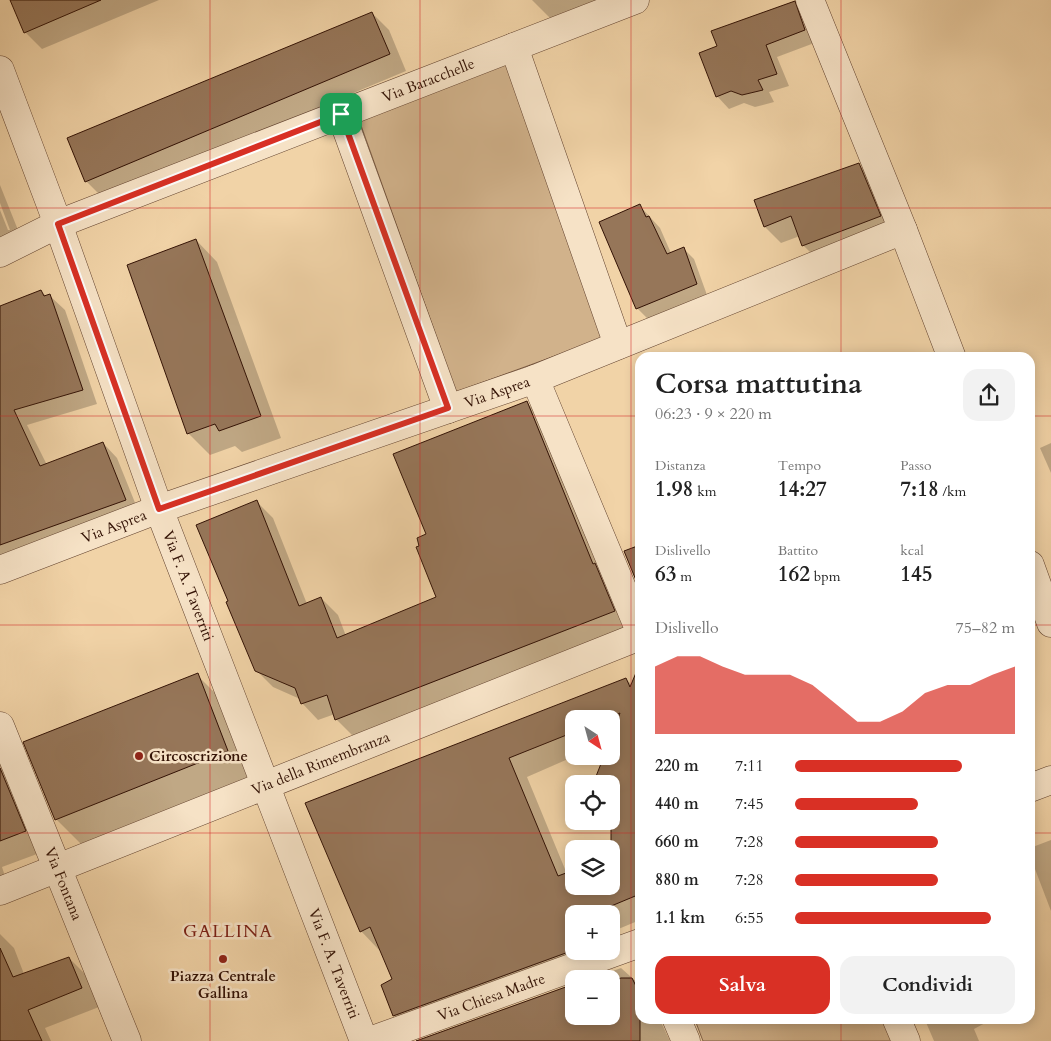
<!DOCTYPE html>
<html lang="it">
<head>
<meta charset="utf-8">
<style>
	:root { --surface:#fff; --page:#f2f2f2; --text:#222; --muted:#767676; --accent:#d93025 }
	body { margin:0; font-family:Cardo,serif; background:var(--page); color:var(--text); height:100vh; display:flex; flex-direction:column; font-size:19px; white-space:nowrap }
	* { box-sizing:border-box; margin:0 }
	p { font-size:16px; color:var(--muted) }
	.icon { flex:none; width:28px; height:28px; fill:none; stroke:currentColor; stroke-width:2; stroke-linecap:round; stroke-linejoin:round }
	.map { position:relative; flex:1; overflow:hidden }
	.panel { position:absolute; left:635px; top:352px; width:400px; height:672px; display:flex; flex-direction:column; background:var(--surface); border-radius:15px; box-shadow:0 2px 12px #0003 }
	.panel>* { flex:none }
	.needle { width:32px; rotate:144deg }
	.fabs { position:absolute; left:565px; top:710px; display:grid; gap:10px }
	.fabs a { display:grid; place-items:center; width:55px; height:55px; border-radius:10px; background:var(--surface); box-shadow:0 2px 12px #0003; font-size:25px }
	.pin { position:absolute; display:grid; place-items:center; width:42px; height:42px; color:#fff; margin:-21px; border-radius:10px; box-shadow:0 2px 8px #0006 }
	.round { display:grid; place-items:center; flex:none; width:52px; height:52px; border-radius:15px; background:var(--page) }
	.summary { display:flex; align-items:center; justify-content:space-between; height:85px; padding:0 20px }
	h1 { font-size:28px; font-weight:800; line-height:38px }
	.metrics { display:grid; grid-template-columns:repeat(3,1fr); gap:8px; height:85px; padding:5px 20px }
	.metrics div { display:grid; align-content:center }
	.metrics b { font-size:21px; font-weight:800 }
	.metrics small { font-size:14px; font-weight:400 }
	.metrics p { font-size:14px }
	.chart { height:140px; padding:10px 20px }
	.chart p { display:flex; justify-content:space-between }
	.chart svg { width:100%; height:90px; margin-top:5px; fill:var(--accent); opacity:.7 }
	.button { display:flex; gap:10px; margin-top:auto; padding:10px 20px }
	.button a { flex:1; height:58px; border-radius:15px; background:var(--accent); color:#fff; font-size:20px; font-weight:800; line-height:58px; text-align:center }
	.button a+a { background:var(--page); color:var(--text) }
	ul { padding:0 20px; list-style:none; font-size:16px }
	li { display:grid; grid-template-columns:80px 60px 1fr; align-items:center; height:38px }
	li i { height:12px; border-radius:6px; background:var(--accent) }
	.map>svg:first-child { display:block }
	.green { fill:#d1b28b; stroke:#826248 }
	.shadow { fill:#0003; fill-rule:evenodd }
	.building { fill:#967659; stroke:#331205; fill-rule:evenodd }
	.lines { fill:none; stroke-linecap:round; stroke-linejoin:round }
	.street-casing { stroke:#62422e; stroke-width:29 }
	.street { stroke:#f6e2c6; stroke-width:28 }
	.route-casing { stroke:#fff; stroke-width:10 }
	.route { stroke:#d93025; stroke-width:6 }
	.grid { fill:none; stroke:#d62828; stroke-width:1; stroke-opacity:0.55 }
	.poi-dot { fill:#8f2418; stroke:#f6e2c6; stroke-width:2 }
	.labels { text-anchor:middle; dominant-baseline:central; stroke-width:5; stroke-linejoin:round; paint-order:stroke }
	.street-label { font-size:15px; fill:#331205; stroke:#f6e2c6 }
	.poi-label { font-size:15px; font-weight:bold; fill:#331205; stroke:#f6e2c6; text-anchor:start }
	.quarter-label { font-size:18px; letter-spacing:1px; fill:#7a1f14; stroke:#f6e2c6 }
</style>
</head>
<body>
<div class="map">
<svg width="1051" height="1041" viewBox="0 0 1051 1041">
	<rect width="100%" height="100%" fill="#f1d3a7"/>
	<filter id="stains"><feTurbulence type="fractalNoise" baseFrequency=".004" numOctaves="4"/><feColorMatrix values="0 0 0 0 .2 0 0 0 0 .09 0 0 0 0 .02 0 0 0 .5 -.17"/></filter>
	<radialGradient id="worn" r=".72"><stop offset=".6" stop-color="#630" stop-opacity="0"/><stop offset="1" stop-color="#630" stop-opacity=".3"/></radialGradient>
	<g class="green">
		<polygon points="507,58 607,337 456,392 358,117"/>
		<polygon points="695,1020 884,1020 893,1041 703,1041"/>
	</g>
	<g class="shadow">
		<polygon points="12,0 159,0 42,49 25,32"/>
		<polygon points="532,0 602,0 552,20"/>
		<polygon points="795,2 807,14 817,42 777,57 789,86 769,92 774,102 755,107 744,103 729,109 717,96 718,47"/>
		<polygon points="372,13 389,30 406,71 103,198 86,181"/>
		<polygon points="859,165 876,182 897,233 820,262 803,245 800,236 781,243 765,227"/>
		<polygon points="0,185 22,240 0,248 0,210 8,230 10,230 0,203"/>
		<polygon points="640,206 660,228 671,253 683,248 694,259 707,295 648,319 637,308"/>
		<polygon points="196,240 217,262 281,438 242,452 235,446 210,455 188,433"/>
		<polygon points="41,291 47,297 50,296 65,310 97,404 27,425 47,465 103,443 117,458 140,515 0,566 0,307"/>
		<polygon points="527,403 543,419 630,627 353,736 337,720 335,714 318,720 302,703 300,699 273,687 256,670 257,502 273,518 307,604 321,598 338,615 346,636 437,598 428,535"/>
		<polygon points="1051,443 1051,473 1040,448"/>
		<polygon points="197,675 228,706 259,782 87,850 56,819"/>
		<path d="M626,679l14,14v227l-24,10 11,26 -214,78 -19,-19v-35l-13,-31 -2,1 -18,-19 -54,-127zM574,719h37l-1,102 13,32 -12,33h-37l-7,-12 -40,-97 48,-21h-1zM574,914h37v37h-37z"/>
		<polygon points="0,761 37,854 2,867 5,876 0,878"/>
		<polygon points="1051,840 1051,911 1030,856 1030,848"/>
		<polygon points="0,934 14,948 24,974 69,958 87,976 99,1007 45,1028 51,1041 0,1041"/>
		<polygon points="621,968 640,985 640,1020 660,1020 670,1041 419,1041 574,1016 611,1016 611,979 591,979"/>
		<polygon points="925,1020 986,1020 987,1022 974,1029 979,1041 934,1041"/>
	</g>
	<g class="building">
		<polygon points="10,0 101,0 24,33"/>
		<polygon points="795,1 805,30 766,45 777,74 758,80 763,90 742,95 731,91 716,97 699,53 717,46 711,31"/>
		<polygon points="372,12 390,54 85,182 67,138"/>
		<polygon points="859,163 881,216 802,246 791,216 764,227 754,200"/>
		<polygon points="640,204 646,217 649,216 667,254 684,247 697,284 636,309 599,222"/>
		<polygon points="196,239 261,416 219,431 215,424 187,434 127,265"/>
		<polygon points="41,290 44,296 50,294 83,390 14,410 40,466 103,442 126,500 0,545 0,306"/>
		<polygon points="527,401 593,564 595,563 615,611 335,720 327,695 301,704 295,688 255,671 226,602 228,601 196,525 257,500 299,606 321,597 337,638 436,597 416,547 419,546 417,538 426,534 393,454"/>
		<polygon points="640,545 640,590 624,551"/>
		<path d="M638,668l2,1v225l-48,20h-18v36l-181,66 -12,-31 11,-6 -22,-52 -10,5 -55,-129 321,-125 4,9zM620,713l-9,24v19h-7l-11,28h18v102h-37v-16l-16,6 -49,-118 65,-26v-13h33z"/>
		<polygon points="198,673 228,751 55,820 23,742"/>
		<polygon points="0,768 26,831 0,841"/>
		<polygon points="0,948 13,977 69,957 82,988 28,1010 42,1041 0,1041"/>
		<polygon points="621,978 632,978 640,994 640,1041 416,1041 574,984 574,1016 611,1016 611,981"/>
	</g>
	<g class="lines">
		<defs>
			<g id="street">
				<polyline points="810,0 903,230 952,358"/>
				<polyline points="514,47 618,345"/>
				<path id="s1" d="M0,70l58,154 101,285 205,532"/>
				<polyline points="341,114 448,409"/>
				<path id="s2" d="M0,253l58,-29 577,-224"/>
				<polyline points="535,379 640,631"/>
				<polyline points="1030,565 1051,623"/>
				<path id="s3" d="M0,570l159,-61 376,-130 368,-149"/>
				<path id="s4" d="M0,726l127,315"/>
				<polyline points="1030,788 1051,780"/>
				<path id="s5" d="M0,891l640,-255"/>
				<polyline points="677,1020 686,1041"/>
				<polyline points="897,1020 906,1041"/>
				<path id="s6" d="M370,1041l270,-98"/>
			</g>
		</defs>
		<use href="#street" class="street-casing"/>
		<use href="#street" class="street"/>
	</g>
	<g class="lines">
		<defs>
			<polygon id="route" points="341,114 448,408 159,509 58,224"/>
		</defs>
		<use href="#route" class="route-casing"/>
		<use href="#route" class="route"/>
	</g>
	<path class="grid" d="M210,0v1041M420,0v1041M631,0v1041M841,0v358M0,208h1051M0,416h640M1030,416h21M0,625h640M1030,625h21M0,833h640M1030,833h21M841,1020v21"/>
	<g class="poi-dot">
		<circle cx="139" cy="756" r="5"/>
		<circle cx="223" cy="959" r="5"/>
	</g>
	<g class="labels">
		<g class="street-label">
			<text stroke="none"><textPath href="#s2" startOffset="462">Via Baracchelle</textPath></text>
			<text stroke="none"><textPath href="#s3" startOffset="528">Via Asprea</textPath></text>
			<text stroke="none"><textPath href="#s3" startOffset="122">Via Asprea</textPath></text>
			<text stroke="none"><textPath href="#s1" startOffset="549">Via F. A. Taverriti</textPath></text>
			<text stroke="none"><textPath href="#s5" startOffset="345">Via della Rimembranza</textPath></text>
			<text stroke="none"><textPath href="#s4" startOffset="170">Via Fontana</textPath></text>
			<text stroke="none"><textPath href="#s1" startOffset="954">Via F. A. Taverriti</textPath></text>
			<text stroke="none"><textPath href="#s6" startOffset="129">Via Chiesa Madre</textPath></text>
		</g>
		<g class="poi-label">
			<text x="149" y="756">Circoscrizione</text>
			<text x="223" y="976" text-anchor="middle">Piazza Centrale<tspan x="223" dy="17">Gallina</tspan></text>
		</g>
		<g class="quarter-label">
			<text x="228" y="931">GALLINA</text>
		</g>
	</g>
	<rect width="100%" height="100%" filter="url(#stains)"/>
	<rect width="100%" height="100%" fill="url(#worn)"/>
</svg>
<div class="fabs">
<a><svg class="needle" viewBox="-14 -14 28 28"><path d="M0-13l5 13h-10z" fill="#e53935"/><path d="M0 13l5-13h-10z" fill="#767676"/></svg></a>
<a><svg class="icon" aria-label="locate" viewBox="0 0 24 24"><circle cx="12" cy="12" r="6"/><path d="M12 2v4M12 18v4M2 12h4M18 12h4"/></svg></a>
<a><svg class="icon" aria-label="layers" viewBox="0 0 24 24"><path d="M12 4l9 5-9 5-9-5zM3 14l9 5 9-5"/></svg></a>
<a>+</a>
<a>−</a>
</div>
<div class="pin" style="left:341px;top:114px;background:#1e9e55"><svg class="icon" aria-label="arrive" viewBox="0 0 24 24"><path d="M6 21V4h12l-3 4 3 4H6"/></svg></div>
<section class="panel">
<div class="summary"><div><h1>Corsa mattutina</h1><p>06:23 · 9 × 220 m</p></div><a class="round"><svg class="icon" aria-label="share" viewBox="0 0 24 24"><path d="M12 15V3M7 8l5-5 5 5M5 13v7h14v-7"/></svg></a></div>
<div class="metrics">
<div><p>Distanza</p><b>1.98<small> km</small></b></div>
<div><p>Tempo</p><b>14:27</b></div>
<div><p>Passo</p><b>7:18<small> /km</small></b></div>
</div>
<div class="metrics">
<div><p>Dislivello</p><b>63<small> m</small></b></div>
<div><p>Battito</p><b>162<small> bpm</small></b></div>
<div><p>kcal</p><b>145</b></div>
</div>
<div class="chart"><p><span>Dislivello</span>75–82 m</p>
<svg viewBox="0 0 160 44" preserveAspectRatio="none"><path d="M0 44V11L10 6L20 6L30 11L40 15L50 15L60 15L70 20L80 29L90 38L100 38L110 33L120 24L130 20L140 20L150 15L160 11V44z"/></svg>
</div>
<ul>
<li><b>220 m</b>7:11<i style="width:76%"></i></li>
<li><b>440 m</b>7:45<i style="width:56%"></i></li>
<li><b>660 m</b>7:28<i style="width:65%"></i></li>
<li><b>880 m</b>7:28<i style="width:65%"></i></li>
<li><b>1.1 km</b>6:55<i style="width:89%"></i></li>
</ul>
<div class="button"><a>Salva</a><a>Condividi</a></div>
</section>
</div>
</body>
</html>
